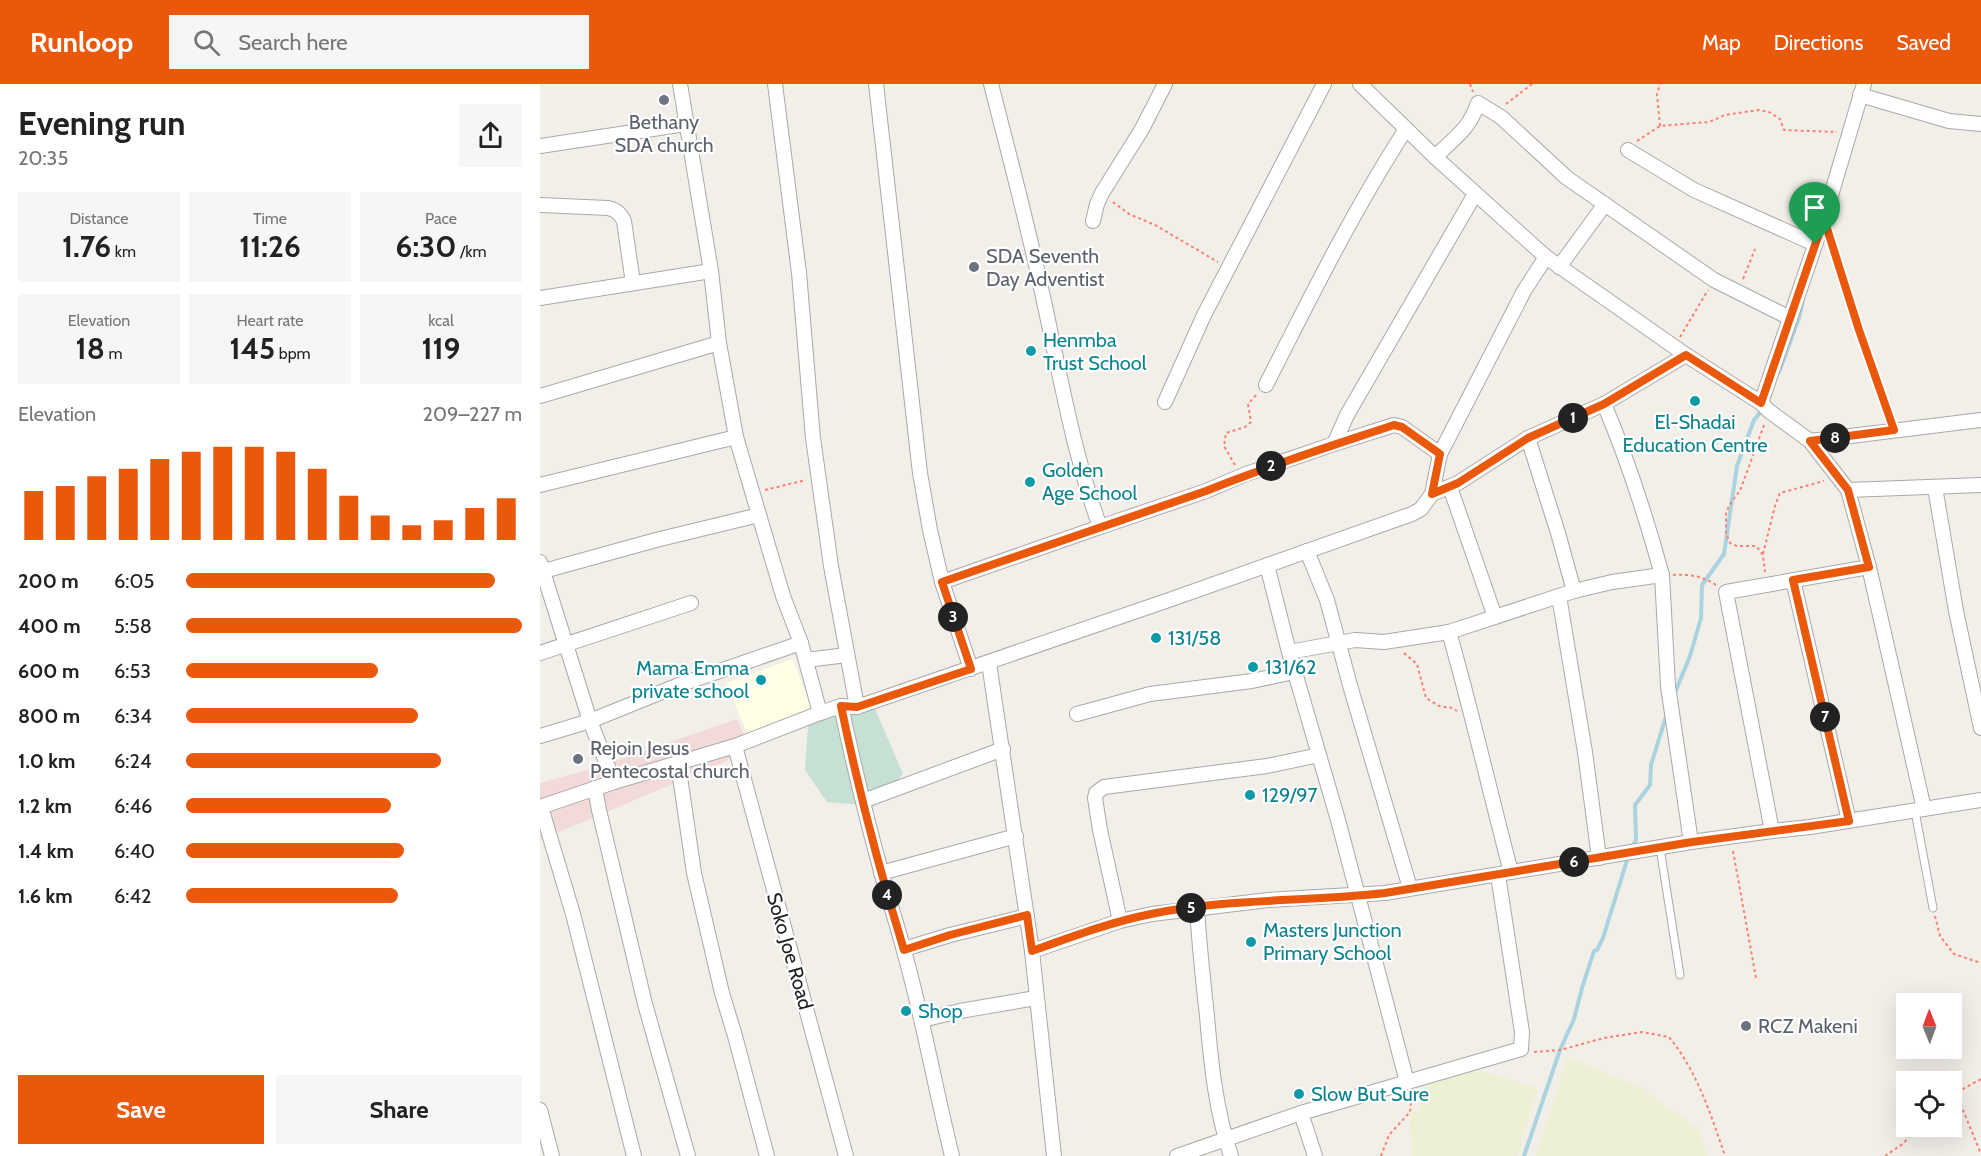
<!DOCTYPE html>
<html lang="en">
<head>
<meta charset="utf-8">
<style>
	:root { --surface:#fff; --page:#f6f6f6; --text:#222; --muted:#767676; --accent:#ea580c }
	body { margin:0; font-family:Cabin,sans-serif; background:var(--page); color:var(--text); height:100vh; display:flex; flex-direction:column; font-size:22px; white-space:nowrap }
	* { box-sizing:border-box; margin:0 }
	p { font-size:20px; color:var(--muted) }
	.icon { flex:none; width:33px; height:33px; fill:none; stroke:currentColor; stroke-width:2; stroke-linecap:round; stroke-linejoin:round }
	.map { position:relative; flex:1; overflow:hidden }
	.side { display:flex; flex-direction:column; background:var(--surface); width:540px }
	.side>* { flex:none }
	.needle { width:39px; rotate:359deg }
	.tools { position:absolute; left:1356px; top:909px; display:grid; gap:12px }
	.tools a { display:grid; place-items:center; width:66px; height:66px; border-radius:0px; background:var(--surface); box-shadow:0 6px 24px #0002; font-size:30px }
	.pin { position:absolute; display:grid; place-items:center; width:51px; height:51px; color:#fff; margin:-62px -26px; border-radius:50% 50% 50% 0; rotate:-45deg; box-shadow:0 0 6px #0007 }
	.pin .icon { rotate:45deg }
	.km { position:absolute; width:30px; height:30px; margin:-15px; border-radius:50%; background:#222; color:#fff; font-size:16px; line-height:30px; text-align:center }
	.round { display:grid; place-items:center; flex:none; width:63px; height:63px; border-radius:0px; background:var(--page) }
	.head { display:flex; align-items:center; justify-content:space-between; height:102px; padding:0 18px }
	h1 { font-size:33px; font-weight:700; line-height:45px }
	.metrics { display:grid; grid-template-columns:repeat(3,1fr); gap:9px; height:102px; padding:6px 18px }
	.metrics div { display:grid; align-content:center; border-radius:0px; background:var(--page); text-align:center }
	.metrics b { font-size:30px; font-weight:700 }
	.metrics small { font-size:16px; font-weight:400 }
	.metrics p { font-size:16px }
	.chart { height:168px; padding:12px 18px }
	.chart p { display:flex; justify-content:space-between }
	.chart svg { width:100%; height:108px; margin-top:6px; stroke:var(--accent); stroke-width:6 }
	.cta { display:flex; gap:12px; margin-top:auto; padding:12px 18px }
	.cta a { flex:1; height:69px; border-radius:0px; background:var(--accent); color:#fff; font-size:24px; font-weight:700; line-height:69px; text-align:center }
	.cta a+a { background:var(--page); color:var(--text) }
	ul { padding:0 18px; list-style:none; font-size:20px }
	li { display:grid; grid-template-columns:96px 72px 1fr; align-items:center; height:45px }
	li i { height:15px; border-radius:8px; background:var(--accent) }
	header { display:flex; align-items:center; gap:36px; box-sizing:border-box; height:84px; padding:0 30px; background:var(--accent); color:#fff }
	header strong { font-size:28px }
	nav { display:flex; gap:33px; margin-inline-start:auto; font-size:21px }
	.search { width:420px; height:54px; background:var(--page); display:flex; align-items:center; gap:15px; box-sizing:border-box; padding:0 21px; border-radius:0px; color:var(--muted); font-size:22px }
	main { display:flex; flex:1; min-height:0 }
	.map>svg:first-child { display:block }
	.commercial { fill:#f2dad9 }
	.education { fill:#ffffe5 }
	.farmland { fill:#eef0d5 }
	.wetland { fill:#c6e0d4 }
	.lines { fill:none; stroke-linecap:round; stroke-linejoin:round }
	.stream { stroke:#aad3df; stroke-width:4 }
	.lane-casing { stroke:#a9a9a9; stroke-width:9 }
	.street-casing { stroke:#a9a9a9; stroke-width:16 }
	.path { stroke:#fa8072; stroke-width:2; stroke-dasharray:3 3; stroke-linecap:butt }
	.lane { stroke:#fff; stroke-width:7 }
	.street { stroke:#fff; stroke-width:14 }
	.route-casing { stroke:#fff; stroke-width:12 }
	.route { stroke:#ea580c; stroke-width:8 }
	.worship-dot { fill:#6b7280; stroke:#fff; stroke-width:2 }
	.culture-dot { fill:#0f9aa8; stroke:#fff; stroke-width:2 }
	.labels { text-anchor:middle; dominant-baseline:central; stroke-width:4.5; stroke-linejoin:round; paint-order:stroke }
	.worship-label { font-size:20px; fill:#5b616d; stroke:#fff; text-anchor:start }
	.culture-label { font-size:20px; fill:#0d838f; stroke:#fff; text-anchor:start }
	.street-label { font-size:20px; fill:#222; stroke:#fff }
</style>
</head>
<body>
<header>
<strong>Runloop</strong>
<div class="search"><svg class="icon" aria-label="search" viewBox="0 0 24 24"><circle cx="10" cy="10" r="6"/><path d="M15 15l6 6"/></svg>Search here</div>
<nav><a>Map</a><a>Directions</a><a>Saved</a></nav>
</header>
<main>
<section class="side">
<div class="head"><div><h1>Evening run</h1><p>20:35</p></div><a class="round"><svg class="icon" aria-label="share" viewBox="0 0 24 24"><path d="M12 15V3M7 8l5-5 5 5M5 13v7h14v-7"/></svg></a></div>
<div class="metrics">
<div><p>Distance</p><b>1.76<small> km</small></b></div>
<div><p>Time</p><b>11:26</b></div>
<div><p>Pace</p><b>6:30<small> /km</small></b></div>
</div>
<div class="metrics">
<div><p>Elevation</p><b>18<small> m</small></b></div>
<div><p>Heart rate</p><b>145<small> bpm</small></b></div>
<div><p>kcal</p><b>119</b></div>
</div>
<div class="chart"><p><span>Elevation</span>209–227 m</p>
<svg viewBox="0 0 160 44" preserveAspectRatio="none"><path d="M5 44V24M15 44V22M25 44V18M35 44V15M45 44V11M55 44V8M65 44V6M75 44V6M85 44V8M95 44V15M105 44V26M115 44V34M125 44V38M135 44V36M145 44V31M155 44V27"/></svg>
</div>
<ul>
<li><b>200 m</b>6:05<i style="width:92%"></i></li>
<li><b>400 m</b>5:58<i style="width:100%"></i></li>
<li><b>600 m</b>6:53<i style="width:57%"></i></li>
<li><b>800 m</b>6:34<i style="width:69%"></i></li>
<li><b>1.0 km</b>6:24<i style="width:76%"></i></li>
<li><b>1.2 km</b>6:46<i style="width:61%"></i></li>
<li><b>1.4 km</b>6:40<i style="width:65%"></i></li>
<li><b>1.6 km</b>6:42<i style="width:63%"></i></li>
</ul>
<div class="cta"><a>Save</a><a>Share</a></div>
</section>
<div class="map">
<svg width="1441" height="1072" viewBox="0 0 1441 1072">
	<rect width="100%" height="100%" fill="#f2efe9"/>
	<polygon class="commercial" points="197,635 207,658 185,678 0,756 0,699 55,684"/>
	<polygon class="education" points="253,575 272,627 208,651 186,599"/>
	<g class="farmland">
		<polygon points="1027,973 1100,1003 1158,1044 1167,1072 996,1072"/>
		<polygon points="944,987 997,1004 978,1072 871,1072 870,1028 883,1027 879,1025 880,1011 889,1000 909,991"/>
	</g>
	<polygon class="wetland" points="296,620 333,620 363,690 335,722 287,718 265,686 268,642"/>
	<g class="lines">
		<g class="stream">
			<polyline points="1239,288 1259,234 1263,216"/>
			<polyline points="1134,611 1150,572 1161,534 1162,501 1184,470 1197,382 1214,336 1223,325"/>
			<polyline points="1091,764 1096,756 1095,721 1110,701 1111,681 1127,629"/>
			<polyline points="984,1072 1020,966 1034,935 1042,904 1054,867 1057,866 1063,854 1088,773"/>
		</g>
		<defs>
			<g id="lane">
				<polyline points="1285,138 1319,246 1354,346"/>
				<polyline points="1375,727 1393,824"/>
				<polyline points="1120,764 1140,891"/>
			</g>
			<g id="street">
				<polyline points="140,0 171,187 179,259"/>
				<path d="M235,0l24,189 14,165 18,128 26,141 -16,-1c12,56 25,111 40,165 7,27 16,53 23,80 19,67 31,137 48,205"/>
				<polyline points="336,0 380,389 390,446 402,498 431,585"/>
				<polyline points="820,0 895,73 1006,173 1146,271 1221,319 1229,327 1270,357 1308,406 1329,483 1384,725"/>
				<polyline points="1320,11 1409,37 1441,40"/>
				<polyline points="0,62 146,40"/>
				<polyline points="1088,66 1154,106 1275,160"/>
				<path d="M895,73c19,-19 34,-27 43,-54l23,14 66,61 147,102 76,38"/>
				<path d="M0,121l68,3c8,2 12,5 16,13l9,62"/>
				<polyline points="553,137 557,120 562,109 602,45 625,0"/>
				<polyline points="1019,183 1065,120"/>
				<polyline points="0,214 171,187"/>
				<path d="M726,301c44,-87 87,-174 140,-256"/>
				<polyline points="0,312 179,259 196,353"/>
				<polyline points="625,318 664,231 784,0"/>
				<polyline points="1221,319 1284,135 1324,0"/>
				<path d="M1064,320c24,56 42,113 58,171"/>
				<polyline points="988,354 1018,449 1034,507"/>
				<polyline points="1270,357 1441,336"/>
				<polyline points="794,360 807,331 935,110"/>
				<polyline points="0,401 196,353 243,512 261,559"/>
				<polyline points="910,403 955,533"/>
				<polyline points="1395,403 1416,527 1441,644"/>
				<polyline points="1308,406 1441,401"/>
				<polyline points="892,410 918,399 988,354 1064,320 1146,271"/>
				<polyline points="560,443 666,407 706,390 794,360 854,341 862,343 900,370"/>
				<polyline points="767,467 787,516 811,605 870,804"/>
				<polyline points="0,478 50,637 74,698"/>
				<polyline points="727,481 749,568 798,736 867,998"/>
				<polyline points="0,488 116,456 219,431"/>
				<polyline points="1253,496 1309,737"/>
				<path d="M402,498l158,-55c-27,-75 -40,-153 -57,-230 -15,-72 -34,-142 -52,-213"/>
				<polyline points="1019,512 1045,668 1059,774"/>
				<path d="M909,548c23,80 41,161 62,240"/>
				<polyline points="749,568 815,556 844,558 909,548 1034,507 1072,498 1122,491 1128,602 1151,758"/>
				<polyline points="0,569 151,519"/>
				<polyline points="266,576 307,571"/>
				<polyline points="449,579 492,867"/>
				<polyline points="317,623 629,516 872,430 881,425 892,410 900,370 984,207 1006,173"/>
				<polyline points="540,629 537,630 610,610 712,597 754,588"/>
				<polyline points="0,652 50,637 139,601 261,559 280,629 301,622"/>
				<polyline points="195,662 306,1072"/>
				<polyline points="138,679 154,789 182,909 195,952 227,1072"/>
				<polyline points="55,704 59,726 105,920 148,1072"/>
				<polyline points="323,717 463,665"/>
				<polyline points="0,723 74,698 195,662 280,629"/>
				<polyline points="1,723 33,830 94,1072"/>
				<polyline points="1232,747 1186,508 1329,483"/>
				<polyline points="341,789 476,752"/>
				<path d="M657,823c2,37 6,73 10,109 4,48 9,95 24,140"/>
				<polyline points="580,837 560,746 555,714 556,709 564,703 727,682 779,671"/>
				<polyline points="364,865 410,851 487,832"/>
				<polyline points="382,936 420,927 496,914"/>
				<polyline points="0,1026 12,1072"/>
				<polyline points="761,1029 775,1072"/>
				<polyline points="514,1072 492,867 580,837 612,830 728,816 845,809 1151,758 1232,747 1270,743 1441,716"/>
				<polyline points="637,1072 761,1029 981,965 982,948 958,791"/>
			</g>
		</defs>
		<use href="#lane" class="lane-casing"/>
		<use href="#street" class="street-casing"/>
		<g class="path">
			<polyline points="930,0 933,8"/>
			<polyline points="966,20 992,0"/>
			<polyline points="1120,42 1117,10 1120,0"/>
			<polyline points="1097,57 1120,42 1169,38 1185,31 1218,26 1229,28 1240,35 1244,46 1297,48"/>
			<polyline points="573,118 589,130 615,141 678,178"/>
			<polyline points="1203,195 1215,165"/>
			<polyline points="1140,253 1168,206"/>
			<polyline points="1224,341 1200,407 1192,417 1186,428 1186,450 1190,459 1197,462 1216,462 1223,471 1225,488"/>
			<polyline points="695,381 684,362 686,349 705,343 711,338 708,320 718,309"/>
			<polyline points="225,406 266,396"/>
			<polyline points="1223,470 1235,422 1240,409 1284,397"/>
			<path d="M1133,491c16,-1 30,1 43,10"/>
			<polyline points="864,569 877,580 886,614 899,622 912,624 917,627"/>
			<polyline points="1193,767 1216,894"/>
			<polyline points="1395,832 1400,852 1414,870 1441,879"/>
			<path d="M994,968l26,-2 44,-12 38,-6 27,5c28,34 42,78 56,119"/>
			<polyline points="1416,1009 1441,1070"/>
			<polyline points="1412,1011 1441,995"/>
			<polyline points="841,1072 849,1051 870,1028 872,1010"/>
			<polyline points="1345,1072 1364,1059 1376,1042"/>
		</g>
		<use href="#lane" class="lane"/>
		<use href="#street" class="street"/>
	</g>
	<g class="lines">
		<defs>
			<path id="route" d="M1284,135l35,111 35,100 -84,11 38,49 21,77 -76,13 56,241 -157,21 -307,51c-78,9 -157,5 -234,21 -40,8 -80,23 -119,37l-5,-36 -77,20 -46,15c-25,-81 -46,-162 -63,-244l16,1 114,-38 -29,-87 264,-91c61,-25 125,-45 188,-66l8,2 38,27 -8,40 26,-11 70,-45 76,-34 82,-49 75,48z"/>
		</defs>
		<use href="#route" class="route-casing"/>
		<use href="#route" class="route"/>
	</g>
	<g class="worship-dot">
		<circle cx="124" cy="16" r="6"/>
		<circle cx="434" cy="183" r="6"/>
		<circle cx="38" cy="675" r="6"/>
		<circle cx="1206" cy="942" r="6"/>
	</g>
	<g class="culture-dot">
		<circle cx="491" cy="267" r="6"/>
		<circle cx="1155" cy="317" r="6"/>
		<circle cx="490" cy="398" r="6"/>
		<circle cx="616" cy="554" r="6"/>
		<circle cx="713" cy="583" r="6"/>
		<circle cx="221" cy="596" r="6"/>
		<circle cx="710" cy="711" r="6"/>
		<circle cx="711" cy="858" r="6"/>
		<circle cx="366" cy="927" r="6"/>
		<circle cx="759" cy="1010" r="6"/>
	</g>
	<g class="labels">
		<g class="worship-label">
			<text x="124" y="38" text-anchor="middle">Bethany<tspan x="124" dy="23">SDA church</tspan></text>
			<text x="446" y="172">SDA Seventh<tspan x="446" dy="23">Day Adventist</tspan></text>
			<text x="50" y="664">Rejoin Jesus<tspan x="50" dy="23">Pentecostal church</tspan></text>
			<text x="1218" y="942">RCZ Makeni</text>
		</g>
		<g class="culture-label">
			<text x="503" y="256">Henmba<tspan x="503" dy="23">Trust School</tspan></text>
			<text x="1155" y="338" text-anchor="middle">El-Shadai<tspan x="1155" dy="23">Education Centre</tspan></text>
			<text x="502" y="386">Golden<tspan x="502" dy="23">Age School</tspan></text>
			<text x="628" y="554">131/58</text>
			<text x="725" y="583">131/62</text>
			<text x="209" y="584" text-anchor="end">Mama Emma<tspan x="209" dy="23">private school</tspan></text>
			<text x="722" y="711">129/97</text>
			<text x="723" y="846">Masters Junction<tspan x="723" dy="23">Primary School</tspan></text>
			<text x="378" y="927">Shop</text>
			<text x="771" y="1010">Slow But Sure</text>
		</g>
		<g class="street-label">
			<text transform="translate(250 867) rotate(74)">Soko Joe Road</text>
		</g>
	</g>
</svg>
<div class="tools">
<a><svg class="needle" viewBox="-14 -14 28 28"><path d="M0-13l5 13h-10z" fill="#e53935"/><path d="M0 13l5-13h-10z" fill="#767676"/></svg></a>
<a><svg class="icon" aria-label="locate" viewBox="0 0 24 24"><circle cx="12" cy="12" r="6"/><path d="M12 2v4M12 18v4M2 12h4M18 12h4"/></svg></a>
</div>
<div class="pin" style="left:1275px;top:160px;background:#1e9e55"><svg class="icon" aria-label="arrive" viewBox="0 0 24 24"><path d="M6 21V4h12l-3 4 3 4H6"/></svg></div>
<b class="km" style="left:1033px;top:334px">1</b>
<b class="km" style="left:731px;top:382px">2</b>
<b class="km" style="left:413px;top:533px">3</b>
<b class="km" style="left:347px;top:811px">4</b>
<b class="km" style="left:651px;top:824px">5</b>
<b class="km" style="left:1034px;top:778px">6</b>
<b class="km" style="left:1285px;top:633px">7</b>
<b class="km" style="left:1295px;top:354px">8</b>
</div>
</main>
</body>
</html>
